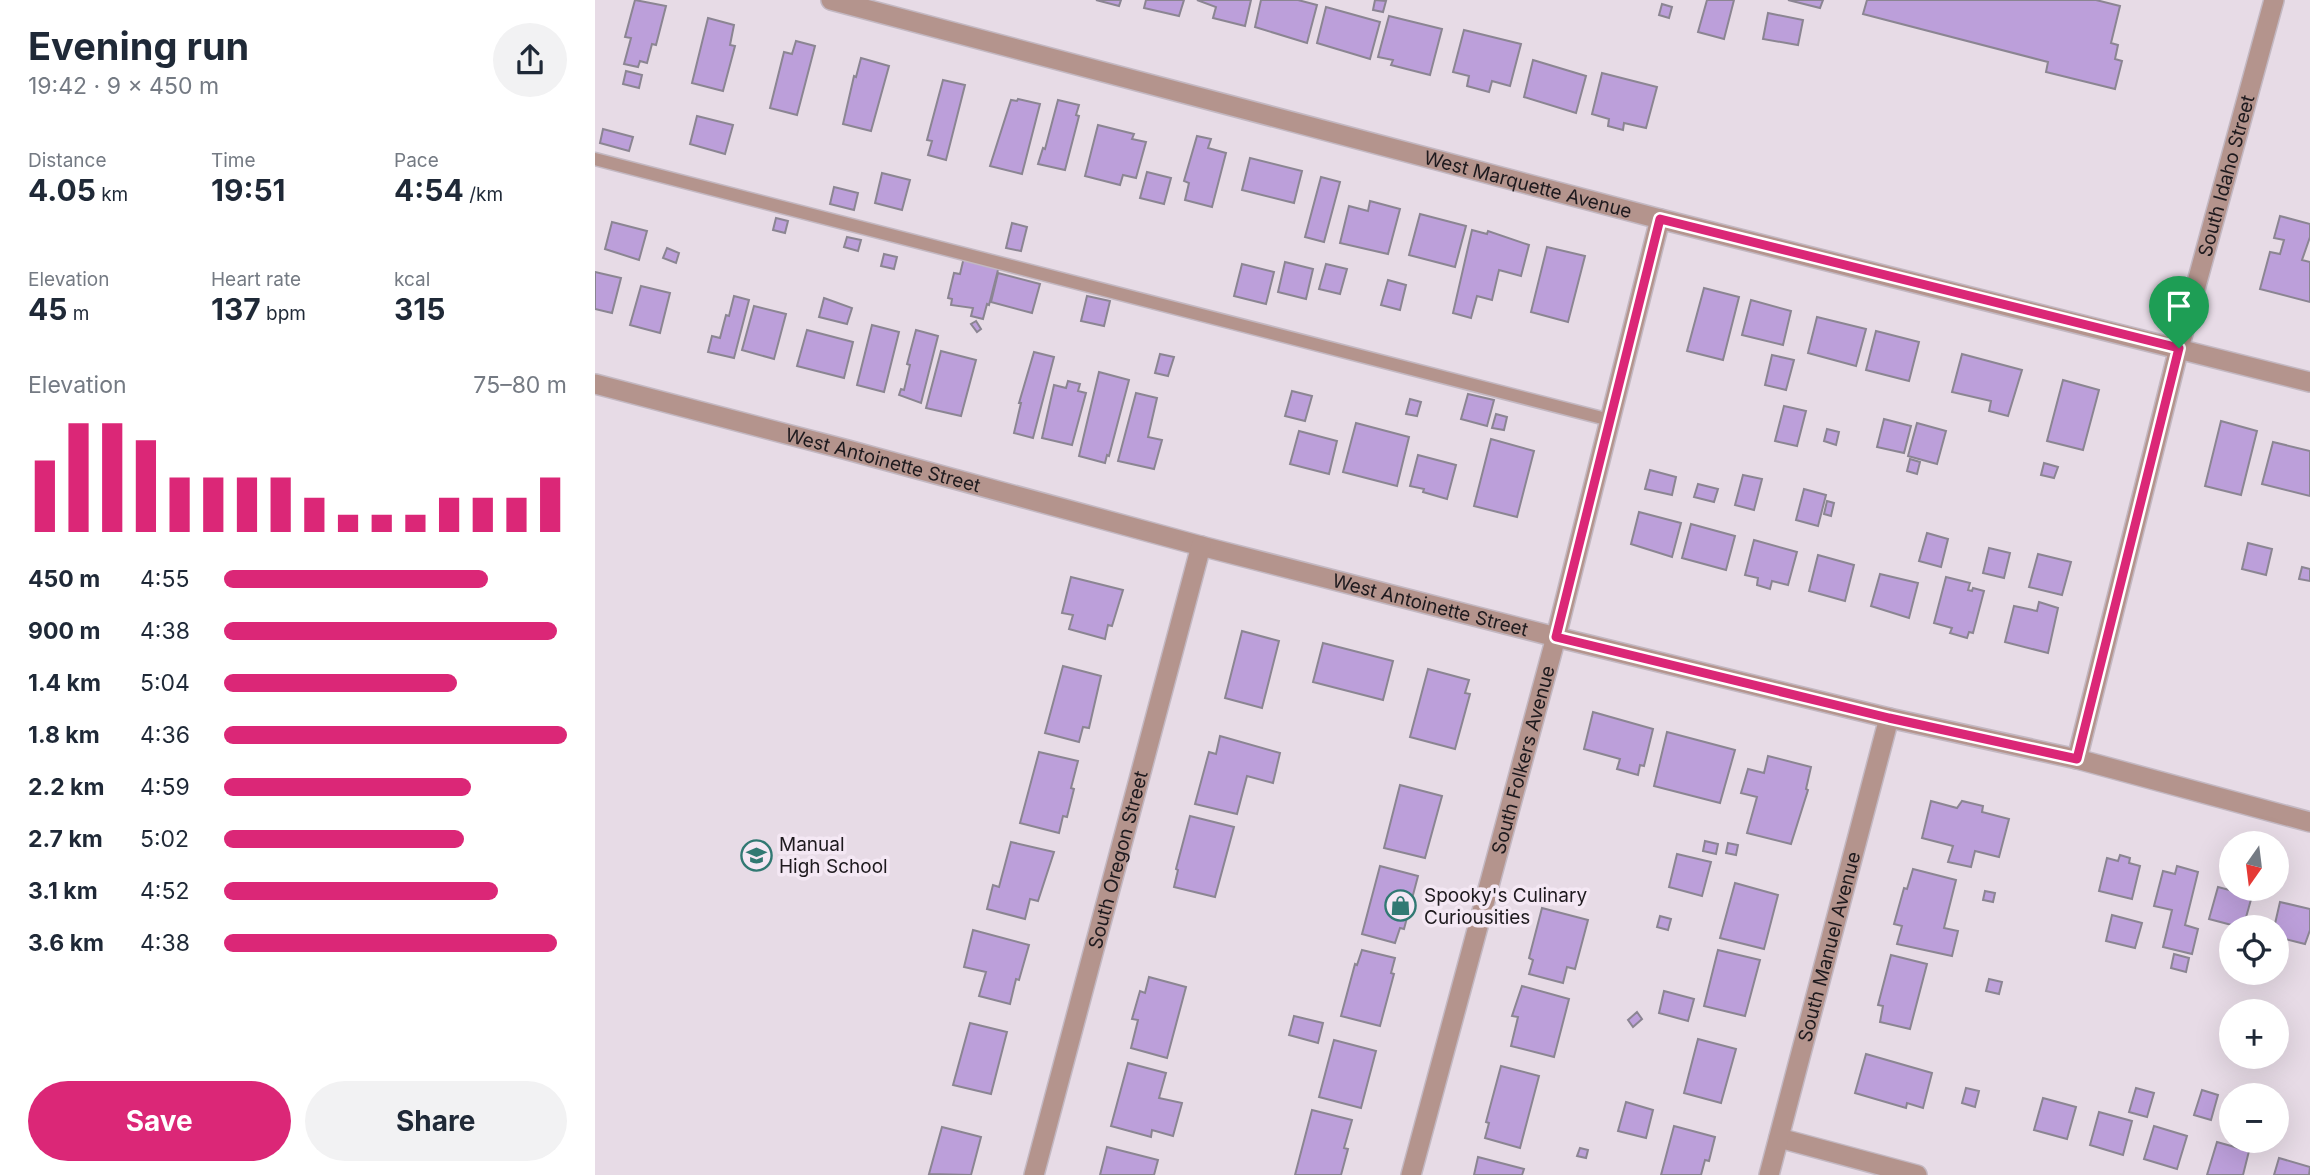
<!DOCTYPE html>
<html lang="en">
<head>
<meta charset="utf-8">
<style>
	:root { --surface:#fff; --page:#f2f2f3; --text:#1f2937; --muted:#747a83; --accent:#db2777 }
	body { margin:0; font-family:Inter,sans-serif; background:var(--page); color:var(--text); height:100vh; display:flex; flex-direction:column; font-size:26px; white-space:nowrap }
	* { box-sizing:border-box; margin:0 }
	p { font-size:23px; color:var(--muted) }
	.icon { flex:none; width:38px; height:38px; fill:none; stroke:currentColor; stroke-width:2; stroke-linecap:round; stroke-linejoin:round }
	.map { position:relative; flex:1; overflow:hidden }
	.panel { display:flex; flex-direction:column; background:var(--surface); width:595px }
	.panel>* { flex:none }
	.needle { width:46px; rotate:194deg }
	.tools { position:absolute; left:1624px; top:831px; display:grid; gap:14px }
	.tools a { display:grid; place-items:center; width:70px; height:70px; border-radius:50%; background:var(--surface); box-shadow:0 7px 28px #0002; font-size:35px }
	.pin { position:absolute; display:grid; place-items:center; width:60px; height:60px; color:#fff; margin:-72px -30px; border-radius:50% 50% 50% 0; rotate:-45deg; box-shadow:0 0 7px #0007 }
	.pin .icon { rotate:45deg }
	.round { display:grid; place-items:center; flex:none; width:74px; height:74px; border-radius:37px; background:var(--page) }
	.summary { display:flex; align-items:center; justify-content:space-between; height:119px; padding:0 28px }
	h1 { font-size:38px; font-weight:700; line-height:52px }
	.metrics { display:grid; grid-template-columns:repeat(3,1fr); gap:10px; height:119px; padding:7px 28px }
	.metrics div { display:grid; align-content:center }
	.metrics b { font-size:30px; font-weight:700 }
	.metrics small { font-size:19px; font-weight:400 }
	.metrics p { font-size:19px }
	.chart { height:196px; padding:14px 28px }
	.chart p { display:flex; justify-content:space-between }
	.chart svg { width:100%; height:126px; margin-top:7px; stroke:var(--accent); stroke-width:6 }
	.cta { display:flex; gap:14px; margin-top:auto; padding:14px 28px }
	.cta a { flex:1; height:80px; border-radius:42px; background:var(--accent); color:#fff; font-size:28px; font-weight:700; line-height:80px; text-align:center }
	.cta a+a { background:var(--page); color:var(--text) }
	ul { padding:0 28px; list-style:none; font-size:23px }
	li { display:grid; grid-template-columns:112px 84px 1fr; align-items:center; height:52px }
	li i { height:18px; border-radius:9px; background:var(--accent) }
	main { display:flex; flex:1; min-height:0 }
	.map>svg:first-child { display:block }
	.building { fill:#bc9fda; stroke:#8b8592; stroke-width:2 }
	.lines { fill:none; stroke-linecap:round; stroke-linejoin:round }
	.service-casing { stroke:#c3b8c2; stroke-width:15 }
	.minor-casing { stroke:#c3b8c2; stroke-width:22 }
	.service { stroke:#b4948d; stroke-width:12 }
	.minor { stroke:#b4948d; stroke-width:19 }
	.route-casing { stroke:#fff; stroke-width:14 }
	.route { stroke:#db2777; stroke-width:9 }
	.labels { text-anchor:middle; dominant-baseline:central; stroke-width:7; stroke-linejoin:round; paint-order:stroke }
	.street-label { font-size:19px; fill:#1e1a1e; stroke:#f4e8f4 }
	.poi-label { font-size:19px; fill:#1e1a1e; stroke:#f4e8f4; text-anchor:start }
</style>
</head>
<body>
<main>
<section class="panel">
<div class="summary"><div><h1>Evening run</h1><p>19:42 · 9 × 450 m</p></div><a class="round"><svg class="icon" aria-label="share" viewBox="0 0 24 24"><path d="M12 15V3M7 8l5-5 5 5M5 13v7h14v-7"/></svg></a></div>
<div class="metrics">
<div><p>Distance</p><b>4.05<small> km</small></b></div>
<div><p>Time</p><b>19:51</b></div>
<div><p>Pace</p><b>4:54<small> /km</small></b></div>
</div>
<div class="metrics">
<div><p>Elevation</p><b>45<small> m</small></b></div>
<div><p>Heart rate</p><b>137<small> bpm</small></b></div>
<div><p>kcal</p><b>315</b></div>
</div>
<div class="chart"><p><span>Elevation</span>75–80 m</p>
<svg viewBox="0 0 160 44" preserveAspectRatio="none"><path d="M5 44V19M15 44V6M25 44V6M35 44V12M45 44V25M55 44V25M65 44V25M75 44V25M85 44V32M95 44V38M105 44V38M115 44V38M125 44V32M135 44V32M145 44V32M155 44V25"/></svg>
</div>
<ul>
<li><b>450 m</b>4:55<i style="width:77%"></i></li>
<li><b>900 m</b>4:38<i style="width:97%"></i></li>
<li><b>1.4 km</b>5:04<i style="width:68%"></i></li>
<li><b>1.8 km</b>4:36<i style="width:100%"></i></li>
<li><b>2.2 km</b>4:59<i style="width:72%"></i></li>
<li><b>2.7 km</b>5:02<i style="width:70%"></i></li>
<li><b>3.1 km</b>4:52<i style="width:80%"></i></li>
<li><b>3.6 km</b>4:38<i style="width:97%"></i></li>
</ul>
<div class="cta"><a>Save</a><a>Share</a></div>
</section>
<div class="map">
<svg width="1715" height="1175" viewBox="0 0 1715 1175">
	<rect width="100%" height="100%" fill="#e7dbe6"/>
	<g class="building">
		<polygon points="40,0 71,6 61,45 57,44 52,63 45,61 43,67 29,64 36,38 30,37"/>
		<polygon points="501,0 526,0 524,6"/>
		<polygon points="551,0 589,0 584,16 549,8"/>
		<polygon points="602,0 656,0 650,26 618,18 621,7"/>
		<polygon points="666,0 703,0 722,5 712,43 660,27"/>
		<polygon points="780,0 791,1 788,12 778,10"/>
		<polygon points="1112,0 1139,0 1129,39 1103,32"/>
		<polygon points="1193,0 1228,0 1225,8"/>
		<polygon points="1272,0 1501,0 1525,6 1516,43 1523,45 1520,59 1527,61 1520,89 1451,72 1453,62 1268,14"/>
		<polygon points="1067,4 1077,7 1074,18 1064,15"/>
		<polygon points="731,7 785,22 775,59 722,43"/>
		<polygon points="1173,13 1208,20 1203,45 1168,39"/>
		<polygon points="794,16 847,29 835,75 796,65 798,60 783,57"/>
		<polygon points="113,18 139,25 135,45 140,46 128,91 97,83"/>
		<polygon points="869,30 926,44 915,86 897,81 894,92 872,86 874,76 858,72"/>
		<polygon points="201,41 220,46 202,115 175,108 189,52 197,54"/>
		<polygon points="266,58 294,66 276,131 248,124 259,76 261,77"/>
		<polygon points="938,60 991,76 981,113 929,97"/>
		<polygon points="31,71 47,75 44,88 28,84"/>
		<polygon points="1007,73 1062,87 1051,128 1029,123 1028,130 1013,126 1014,119 997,114"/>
		<polygon points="348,80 370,85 351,160 333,155 337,141 332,140"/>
		<polygon points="423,99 445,104 427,174 395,166 416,100 422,101"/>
		<polygon points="463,100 484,105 481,115 484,116 470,170 443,164 448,148 450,149"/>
		<polygon points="102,116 138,125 130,154 95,144"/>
		<polygon points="503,125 539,134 537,139 551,142 541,178 528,175 525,185 490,176"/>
		<polygon points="8,129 38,137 34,151 5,143"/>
		<polygon points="602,136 616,139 613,148 631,153 617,207 590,200 594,183 589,181"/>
		<polygon points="655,158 707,171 699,203 647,190"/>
		<polygon points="552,172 576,178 569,204 545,198"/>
		<polygon points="287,173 315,180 307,210 280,203"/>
		<polygon points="726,177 745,182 729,242 710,237"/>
		<polygon points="239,187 263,193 259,210 235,204"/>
		<polygon points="775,201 805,209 793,254 745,243 754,206 773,211"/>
		<polygon points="825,214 871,226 860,267 814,255"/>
		<polygon points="1685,216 1715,224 1715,237 1707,260 1715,262 1715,302 1665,289 1675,252 1685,254 1689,240 1679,238"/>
		<polygon points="181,218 193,221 190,233 178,230"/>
		<polygon points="17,222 52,231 44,260 10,249"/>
		<polygon points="417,223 432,227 426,251 411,248"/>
		<polygon points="877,230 892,234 893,231 934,245 926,276 904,270 897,300 882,296 876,318 858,313"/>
		<polygon points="252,237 266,240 263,251 249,247"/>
		<polygon points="952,247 990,256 973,322 936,312"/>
		<polygon points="72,248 84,253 81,263 68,258"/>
		<polygon points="289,254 302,257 299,269 286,266"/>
		<polygon points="369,257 404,266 394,305 392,304 388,319 376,316 378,308 356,305 357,299 353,298 359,273 365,274"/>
		<polygon points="690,262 718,269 711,299 683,292"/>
		<polygon points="647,264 679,272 671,304 639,296"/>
		<polygon points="731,264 752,269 745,294 724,289"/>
		<polygon points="0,272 26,278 17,313 0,309"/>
		<polygon points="403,273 445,284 437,313 396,302"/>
		<polygon points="793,280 811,285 805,310 786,305"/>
		<polygon points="46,286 75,293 65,333 35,325"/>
		<polygon points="1109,288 1144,297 1128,360 1092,351"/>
		<polygon points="139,296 154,300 139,358 113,352 117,336 125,338 131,315 134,316"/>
		<polygon points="492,296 515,301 509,326 486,321"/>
		<polygon points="229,298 257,308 252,324 224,317"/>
		<polygon points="1156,300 1196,311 1188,345 1147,335"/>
		<polygon points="159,306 191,314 179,359 147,350"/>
		<polygon points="1222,317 1271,329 1261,366 1213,353"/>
		<polygon points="381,321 386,329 382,332 376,324"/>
		<polygon points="277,325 304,332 289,392 262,385"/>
		<polygon points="212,330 258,342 249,378 202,366"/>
		<polygon points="321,330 343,336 326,403 304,395 306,389 309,390 315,365 312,364"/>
		<polygon points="1281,331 1324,342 1314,381 1271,370"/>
		<polygon points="346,351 381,360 366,416 331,408"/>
		<polygon points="439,352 459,357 438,438 419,433 426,403 424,403"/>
		<polygon points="565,354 579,357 573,376 560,373"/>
		<polygon points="1367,354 1427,370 1413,416 1394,411 1396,401 1357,392"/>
		<polygon points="1177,355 1199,360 1191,390 1170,385"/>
		<polygon points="504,372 534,380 514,456 512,455 510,463 484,456"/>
		<polygon points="1468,380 1504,390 1488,450 1452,441"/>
		<polygon points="473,381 485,384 483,391 491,393 477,445 447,438 459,385 471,388"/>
		<polygon points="697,391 717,396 710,421 690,416"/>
		<polygon points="541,393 562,398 553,437 567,440 559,469 523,461"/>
		<polygon points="873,394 899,400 892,426 866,419"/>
		<polygon points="815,399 826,402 822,416 811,414"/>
		<polygon points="1189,406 1211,411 1202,446 1180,441"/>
		<polygon points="901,414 912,417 909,430 897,428"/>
		<polygon points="1289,419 1316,426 1309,453 1282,447"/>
		<polygon points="1626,421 1662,431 1646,495 1610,486"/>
		<polygon points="761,423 814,437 802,486 748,472"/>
		<polygon points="1322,423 1351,431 1342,464 1313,456"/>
		<polygon points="1232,429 1244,432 1241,445 1229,441"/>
		<polygon points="704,431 742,441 734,474 695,464"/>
		<polygon points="896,439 939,451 922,517 879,506"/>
		<polygon points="1678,442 1715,451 1715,496 1667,484"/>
		<polygon points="823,455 861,465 852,499 828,492 829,489 815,486"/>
		<polygon points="1315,459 1325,462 1322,474 1312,471"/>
		<polygon points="1449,463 1463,467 1459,478 1446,475"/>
		<polygon points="1055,470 1081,477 1077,495 1050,489"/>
		<polygon points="1148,475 1167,479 1159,510 1140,505"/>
		<polygon points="1103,484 1123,489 1119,502 1099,497"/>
		<polygon points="1209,489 1231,495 1223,526 1201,520"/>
		<polygon points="1232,501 1239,503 1236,516 1229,514"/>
		<polygon points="1044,512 1086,523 1077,557 1036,544"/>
		<polygon points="1096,524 1140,536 1131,570 1087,558"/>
		<polygon points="1332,533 1353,539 1346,567 1324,561"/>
		<polygon points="1159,540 1202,552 1193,585 1177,581 1175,589 1162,585 1163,578 1150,575"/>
		<polygon points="1653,543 1677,549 1671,575 1647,569"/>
		<polygon points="1394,548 1415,553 1409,578 1388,573"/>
		<polygon points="1443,554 1476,562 1467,595 1434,587"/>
		<polygon points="1223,555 1259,565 1250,601 1214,591"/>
		<polygon points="1707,567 1715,569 1715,581 1704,579"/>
		<polygon points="1285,574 1323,583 1314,618 1276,606"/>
		<polygon points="476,577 528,590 517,626 513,625 510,639 474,629 478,615 467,613"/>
		<polygon points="1351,577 1375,583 1373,590 1377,591 1378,588 1389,591 1378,633 1374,632 1372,638 1355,633 1357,628 1339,623"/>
		<polygon points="1444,602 1463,608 1453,653 1410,642 1419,606 1442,611"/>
		<polygon points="647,631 684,641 667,708 630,698"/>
		<polygon points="728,643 798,661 788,700 718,682"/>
		<polygon points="468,666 506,676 494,728 488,727 484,742 450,733"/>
		<polygon points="833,669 874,680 870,693 875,694 860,749 815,737"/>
		<polygon points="998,712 1058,729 1049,766 1045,765 1043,775 1022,769 1025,759 989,749"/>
		<polygon points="1072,732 1140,750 1125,803 1059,786"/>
		<polygon points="625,736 685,753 678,783 652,776 642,814 600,804 614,752 621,754"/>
		<polygon points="444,752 483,761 476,788 479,789 472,817 468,816 464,833 425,823"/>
		<polygon points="1173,756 1216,767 1211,789 1213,790 1196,844 1152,833 1162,797 1146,793 1153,769 1169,773"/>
		<polygon points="805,785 847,796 830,858 789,848"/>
		<polygon points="1336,801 1362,808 1367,801 1388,806 1387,812 1414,819 1404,857 1380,851 1376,867 1353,862 1358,846 1327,838"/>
		<polygon points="595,816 639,827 620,897 579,887 583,870 581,869"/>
		<polygon points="1110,841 1123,844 1121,854 1108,851"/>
		<polygon points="416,842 459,852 443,901 435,899 430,919 392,909 398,885 404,887"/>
		<polygon points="1133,843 1143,845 1141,855 1131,853"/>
		<polygon points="1082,854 1116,862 1107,896 1074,887"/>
		<polygon points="1525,855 1535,858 1534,863 1545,866 1537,899 1504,891 1512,858 1523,861"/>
		<polygon points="785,866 823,876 809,929 805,928 800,943 767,934"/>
		<polygon points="1582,866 1603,872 1590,925 1603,929 1597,954 1568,947 1577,910 1559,906 1568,871 1580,874"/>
		<polygon points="1318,869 1361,880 1349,928 1363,931 1357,956 1302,944 1307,926 1299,924 1309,888 1312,889"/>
		<polygon points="1140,883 1183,895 1169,949 1125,938"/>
		<polygon points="1623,887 1657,896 1648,928 1614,919"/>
		<polygon points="1390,891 1400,893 1398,902 1388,900"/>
		<polygon points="1685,902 1715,909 1715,930 1710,944 1682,937 1682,928 1679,928"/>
		<polygon points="947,908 993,920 980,969 972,967 968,983 934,974 938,960 934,958"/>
		<polygon points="1517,915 1547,923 1540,948 1511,941"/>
		<polygon points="1065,916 1076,919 1073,930 1062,927"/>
		<polygon points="378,930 434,945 424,980 421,979 415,1004 384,996 391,972 369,967"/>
		<polygon points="767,950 800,958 796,973 799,974 785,1026 746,1016 760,964 762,965"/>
		<polygon points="1123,950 1165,960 1150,1016 1109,1006"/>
		<polygon points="1579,954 1594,958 1591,972 1576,968"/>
		<polygon points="1296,955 1332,964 1315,1029 1285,1022 1288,1006 1283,1005"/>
		<polygon points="554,977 591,987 572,1058 536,1048 543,1020 537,1019 545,991 550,993"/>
		<polygon points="1394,979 1407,982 1404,994 1391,991"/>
		<polygon points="927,986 974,999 959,1057 916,1046 923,1017 917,1016"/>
		<polygon points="1069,991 1099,999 1093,1021 1064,1013"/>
		<polygon points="1042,1012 1047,1019 1038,1027 1033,1020"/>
		<polygon points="699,1016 728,1023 723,1043 694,1035"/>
		<polygon points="375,1023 412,1032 396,1094 358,1085"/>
		<polygon points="1103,1039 1141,1049 1126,1103 1089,1093"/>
		<polygon points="739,1040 781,1051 766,1108 724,1097"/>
		<polygon points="1271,1054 1337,1073 1328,1108 1312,1103 1311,1108 1260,1093"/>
		<polygon points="533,1063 571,1073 564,1098 587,1103 578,1136 557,1130 556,1137 516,1126"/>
		<polygon points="906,1066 944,1076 925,1148 890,1138 894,1123 891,1122"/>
		<polygon points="1371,1088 1384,1091 1380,1107 1367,1103"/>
		<polygon points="1541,1088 1559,1093 1552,1117 1534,1112"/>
		<polygon points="1607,1090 1623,1095 1616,1120 1599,1115"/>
		<polygon points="1448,1098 1481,1107 1472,1139 1439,1130"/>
		<polygon points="1031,1102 1058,1110 1051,1138 1023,1131"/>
		<polygon points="717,1110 757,1120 749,1148 753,1149 746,1175 700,1175"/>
		<polygon points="1504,1112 1537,1121 1528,1155 1495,1145"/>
		<polygon points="1079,1126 1120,1137 1114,1161 1110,1160 1106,1175 1066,1175"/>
		<polygon points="1559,1126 1592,1136 1582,1169 1549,1159"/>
		<polygon points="347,1127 386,1137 376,1175 334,1174"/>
		<polygon points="1622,1142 1654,1151 1648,1175 1612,1175"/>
		<polygon points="512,1147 563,1160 559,1175 505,1175"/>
		<polygon points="985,1148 993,1150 991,1158 982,1156"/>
		<polygon points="883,1157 929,1169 927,1175 879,1175"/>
		<polygon points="1684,1158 1715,1167 1714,1175 1679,1175"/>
	</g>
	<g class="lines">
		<defs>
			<polyline id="service" points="0,159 1015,420"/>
			<g id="minor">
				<path id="s1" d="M236,0l829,219 650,163"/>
				<path id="s2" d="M0,384l249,65 357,97 355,91 333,81 188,41 233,63"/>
				<path id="s3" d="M1482,759l102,-411 95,-348"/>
				<polyline points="1184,1138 1322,1175"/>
				<path id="s4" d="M439,1175l167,-629"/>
				<path id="s5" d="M816,1175l145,-538 104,-418"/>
				<path id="s6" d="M1174,1175l120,-457"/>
			</g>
		</defs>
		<use href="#service" class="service-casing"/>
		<use href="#minor" class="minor-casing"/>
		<use href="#service" class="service"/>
		<use href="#minor" class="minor"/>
	</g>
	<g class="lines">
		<defs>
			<polygon id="route" points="1065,219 1584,348 1482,759 1294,718 961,637"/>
		</defs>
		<use href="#route" class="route-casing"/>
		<use href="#route" class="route"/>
	</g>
	<defs>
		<symbol id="school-ring" viewBox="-11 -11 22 22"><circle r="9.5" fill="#f4e8f4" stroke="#317973" stroke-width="1.5"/><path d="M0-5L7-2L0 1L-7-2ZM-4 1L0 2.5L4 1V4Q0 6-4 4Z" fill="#317973"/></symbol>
		<symbol id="shop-ring" viewBox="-11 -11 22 22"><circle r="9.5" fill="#f4e8f4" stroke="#317973" stroke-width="1.5"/><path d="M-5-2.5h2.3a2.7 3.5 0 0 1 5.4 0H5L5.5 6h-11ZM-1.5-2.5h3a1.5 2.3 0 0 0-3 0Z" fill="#317973"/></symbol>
	</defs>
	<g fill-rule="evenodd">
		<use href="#school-ring" x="144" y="838" width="35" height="35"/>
		<use href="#shop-ring" x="788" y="888" width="35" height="35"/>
	</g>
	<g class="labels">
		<g class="street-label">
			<text stroke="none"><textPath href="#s3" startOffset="602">South Idaho Street</textPath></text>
			<text stroke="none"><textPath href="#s1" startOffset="721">West Marquette Avenue</textPath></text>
			<text stroke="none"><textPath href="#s2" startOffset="298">West Antoinette Street</textPath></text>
			<text stroke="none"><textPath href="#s2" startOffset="864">West Antoinette Street</textPath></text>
			<text stroke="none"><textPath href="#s5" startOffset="430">South Folkers Avenue</textPath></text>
			<text stroke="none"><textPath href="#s4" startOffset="326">South Oregon Street</textPath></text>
			<text stroke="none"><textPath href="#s6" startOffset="236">South Manuel Avenue</textPath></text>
		</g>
		<g class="poi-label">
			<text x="184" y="844">Manual<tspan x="184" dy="22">High School</tspan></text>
			<text x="829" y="895">Spooky's Culinary<tspan x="829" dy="22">Curiousities</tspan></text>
		</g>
	</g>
</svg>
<div class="tools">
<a><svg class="needle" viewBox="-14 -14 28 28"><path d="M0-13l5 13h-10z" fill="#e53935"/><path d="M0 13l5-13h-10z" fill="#747a83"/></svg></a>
<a><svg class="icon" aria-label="locate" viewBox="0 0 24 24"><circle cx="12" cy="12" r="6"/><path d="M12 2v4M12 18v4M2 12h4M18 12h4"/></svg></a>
<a>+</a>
<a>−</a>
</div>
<div class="pin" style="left:1584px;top:348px;background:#1e9e55"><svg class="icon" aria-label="arrive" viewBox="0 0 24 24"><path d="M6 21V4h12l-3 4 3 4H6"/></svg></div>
</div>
</main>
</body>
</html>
